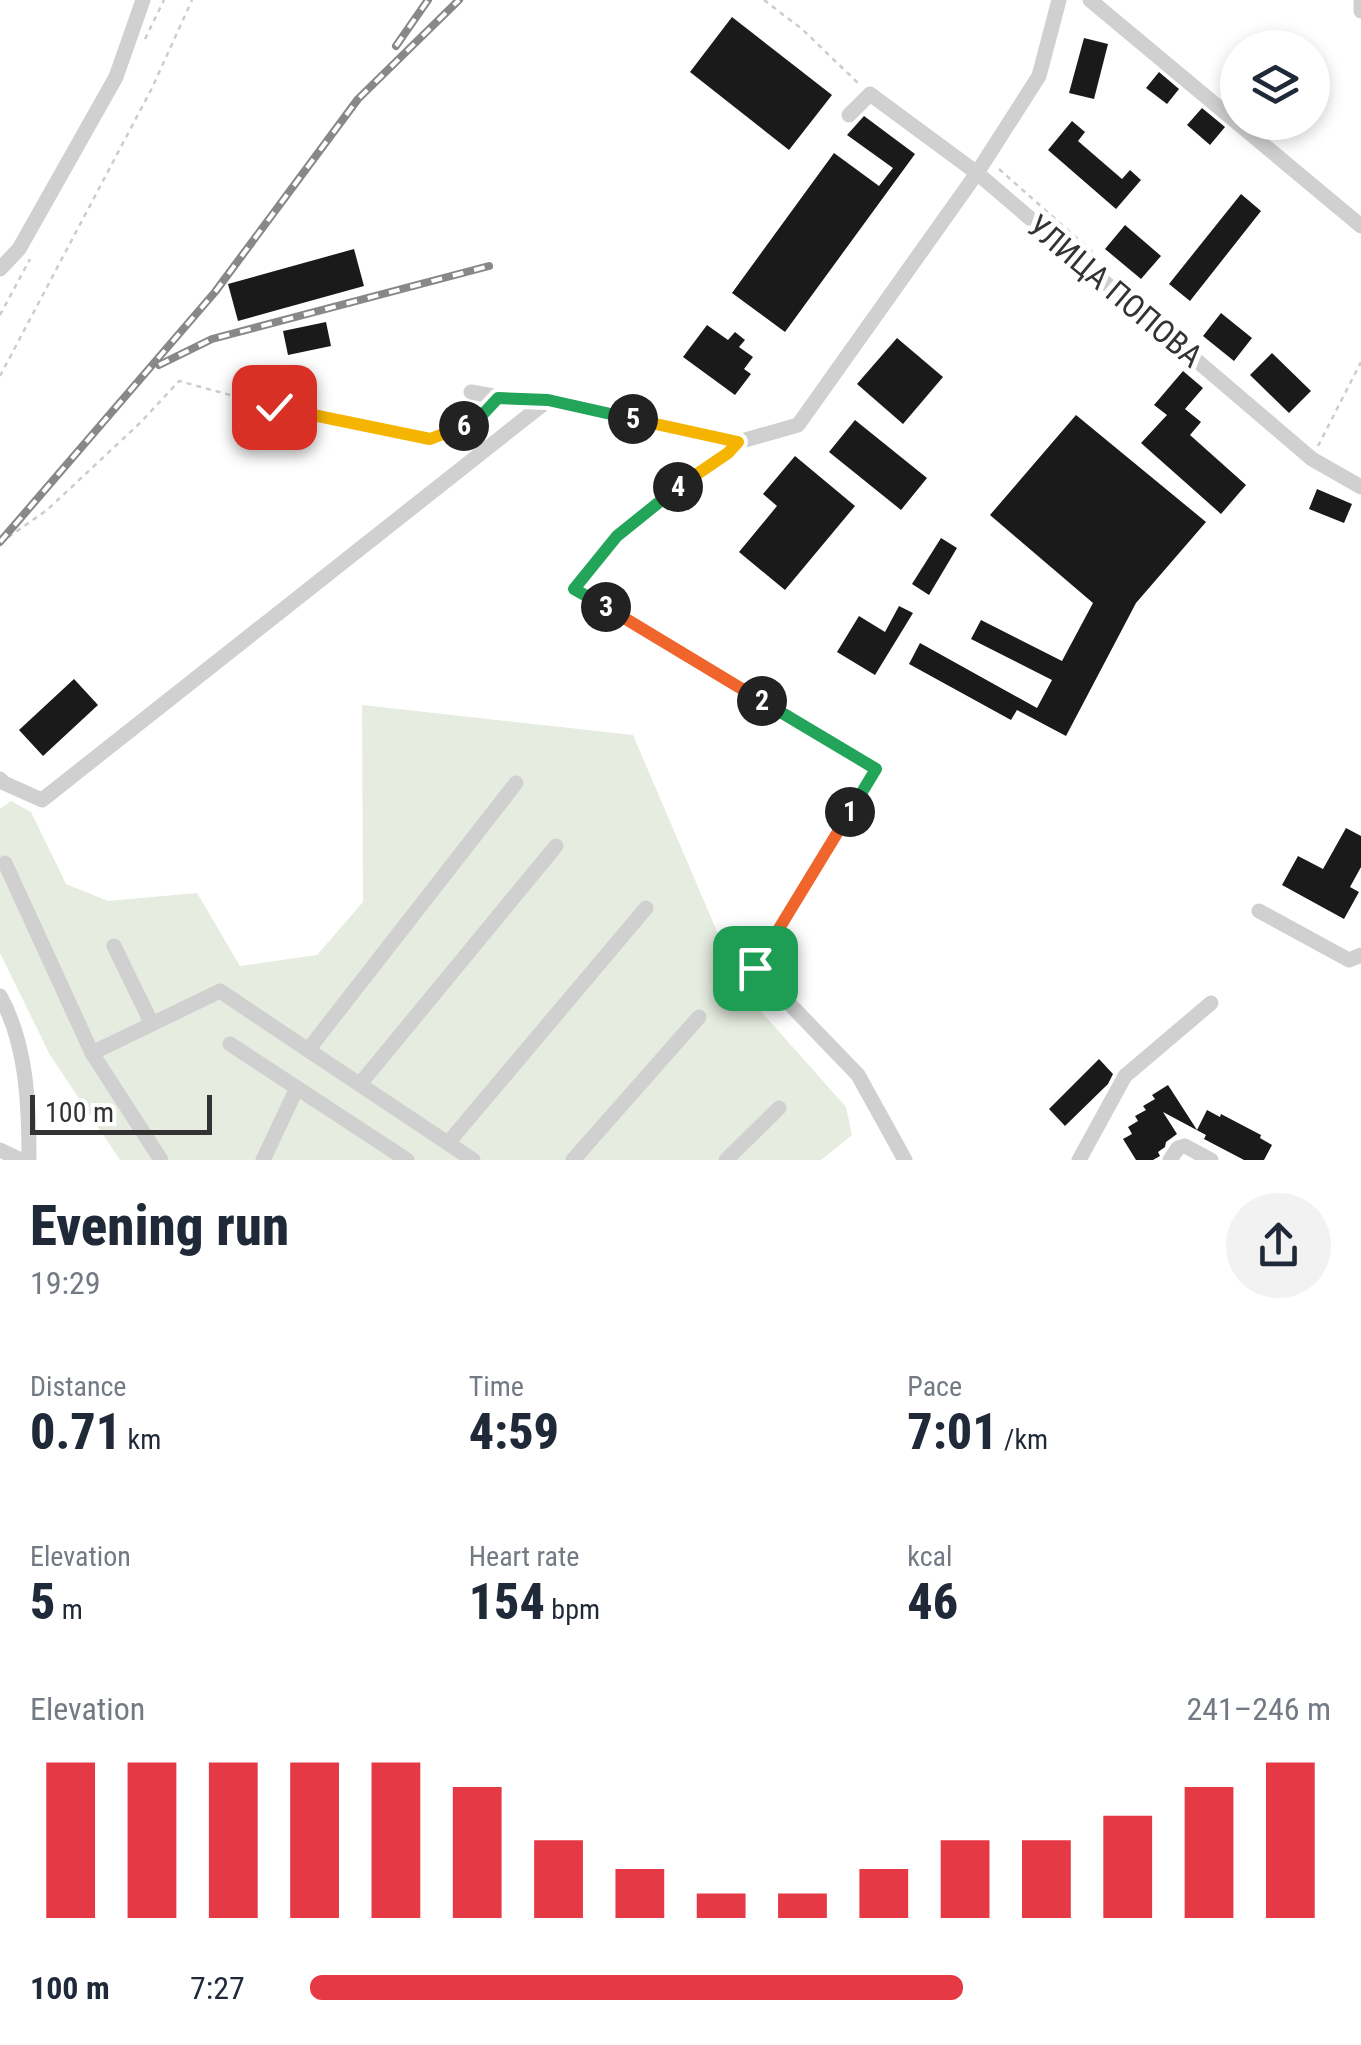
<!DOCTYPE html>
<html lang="en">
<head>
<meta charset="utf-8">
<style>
	:root { --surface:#fff; --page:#f2f2f3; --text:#1f2937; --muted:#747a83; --accent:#e63946 }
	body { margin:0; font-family:"Roboto Condensed",sans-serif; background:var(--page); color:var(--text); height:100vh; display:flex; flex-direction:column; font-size:38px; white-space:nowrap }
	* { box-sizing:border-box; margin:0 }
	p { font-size:32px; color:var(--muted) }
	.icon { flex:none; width:55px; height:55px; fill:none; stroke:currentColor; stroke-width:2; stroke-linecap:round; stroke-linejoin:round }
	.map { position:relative; height:1160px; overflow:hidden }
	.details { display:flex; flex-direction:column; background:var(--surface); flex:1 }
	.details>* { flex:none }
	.tools { position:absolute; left:1220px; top:30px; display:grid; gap:20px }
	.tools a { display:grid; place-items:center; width:110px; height:110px; border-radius:50%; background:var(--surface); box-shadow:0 5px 15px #0003; font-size:50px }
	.scale { position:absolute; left:30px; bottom:25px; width:182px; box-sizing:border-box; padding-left:10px; border:5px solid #333; border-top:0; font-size:28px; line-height:35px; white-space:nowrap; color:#333; -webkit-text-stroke:8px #fff; paint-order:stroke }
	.pin { position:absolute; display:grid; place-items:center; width:85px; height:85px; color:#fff; margin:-42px; border-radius:20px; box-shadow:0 5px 15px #0006 }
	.km { position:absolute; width:50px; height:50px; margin:-25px; border-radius:50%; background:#222; color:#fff; font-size:28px; line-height:50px; text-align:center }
	.round { display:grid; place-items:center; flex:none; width:105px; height:105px; border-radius:52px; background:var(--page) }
	.summary { display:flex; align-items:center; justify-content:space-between; height:170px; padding:0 30px }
	h1 { font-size:55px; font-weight:800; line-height:75px }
	.stats { display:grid; grid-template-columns:repeat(3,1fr); gap:15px; height:170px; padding:10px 30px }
	.stats div { display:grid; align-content:center }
	.stats b { font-size:50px; font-weight:800 }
	.stats small { font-size:28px; font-weight:400 }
	.stats p { font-size:28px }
	.chart { height:280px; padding:20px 30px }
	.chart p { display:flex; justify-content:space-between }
	.chart svg { width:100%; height:180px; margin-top:10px; stroke:var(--accent); stroke-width:6 }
	ul { padding:0 30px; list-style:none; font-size:32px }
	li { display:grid; grid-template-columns:160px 120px 1fr; align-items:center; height:75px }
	li i { height:25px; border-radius:12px; background:var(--accent) }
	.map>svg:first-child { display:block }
	.green { fill:#e6ecdf }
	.building { fill:#1a1a1a }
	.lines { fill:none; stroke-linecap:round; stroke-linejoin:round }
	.path { stroke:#cdcdcd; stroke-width:2.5; stroke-dasharray:5 5; stroke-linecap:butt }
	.minor { stroke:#d0d0d0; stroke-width:15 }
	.rail-casing { stroke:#888; stroke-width:8 }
	.rail { stroke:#fff; stroke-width:4; stroke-dasharray:11; stroke-linecap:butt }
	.split-1-casing { stroke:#fff; stroke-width:20 }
	.split-2-casing { stroke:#fff; stroke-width:20 }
	.split-3-casing { stroke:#fff; stroke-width:20 }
	.split-4-casing { stroke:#fff; stroke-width:20 }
	.split-5-casing { stroke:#fff; stroke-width:20 }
	.split-6-casing { stroke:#fff; stroke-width:20 }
	.split-7-casing { stroke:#fff; stroke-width:20 }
	.split-1 { stroke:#f0652b; stroke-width:12 }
	.split-2 { stroke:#22a559; stroke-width:12 }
	.split-3 { stroke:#f0652b; stroke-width:12 }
	.split-4 { stroke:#22a559; stroke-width:12 }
	.split-5 { stroke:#f5b400; stroke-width:12 }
	.split-6 { stroke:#22a559; stroke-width:12 }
	.split-7 { stroke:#f5b400; stroke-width:12 }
	.labels { text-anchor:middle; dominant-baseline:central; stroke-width:10; stroke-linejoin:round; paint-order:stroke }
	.street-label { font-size:32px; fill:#333; stroke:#fff }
</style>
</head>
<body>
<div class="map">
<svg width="1361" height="1160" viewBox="0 0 1361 1160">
	<rect width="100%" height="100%" fill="#fff"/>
	<polygon class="green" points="362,705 633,735 742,990 846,1107 852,1135 821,1160 120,1160 50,1055 0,953 0,809 11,801 31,812 66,884 108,901 197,893 240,966 317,955 363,902"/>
	<g class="building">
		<polygon points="732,17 832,95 789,150 690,72"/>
		<polygon points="1084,38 1108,44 1094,99 1069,93"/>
		<polygon points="1159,72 1179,89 1167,104 1146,88"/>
		<polygon points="1202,108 1225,127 1210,145 1187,125"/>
		<polygon points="864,116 915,154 785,332 732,293 834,153 879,186 893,168 847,135"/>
		<polygon points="1072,121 1085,132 1078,141 1122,179 1130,170 1141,180 1116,209 1048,150"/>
		<polygon points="1241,194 1261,211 1190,301 1169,284"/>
		<polygon points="1125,225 1161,256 1141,279 1105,249"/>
		<polygon points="354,249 364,286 238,321 228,284"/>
		<polygon points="1221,313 1252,338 1234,361 1203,336"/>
		<polygon points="326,322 331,346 288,355 283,331"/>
		<polygon points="707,325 728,340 735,332 745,340 739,347 753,357 744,369 751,374 735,395 683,357"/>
		<polygon points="897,338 943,377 903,424 857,384"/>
		<polygon points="1272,353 1311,391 1289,413 1250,375"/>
		<polygon points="1183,371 1203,388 1185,409 1201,422 1190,435 1246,485 1221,514 1141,443 1167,415 1154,405"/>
		<polygon points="1076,415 1206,522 1136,603 1066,736 1017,710 1011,720 909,664 920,643 1037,708 1052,680 971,639 981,620 1062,661 1093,603 990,515"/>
		<polygon points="855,420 927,478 901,510 829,452"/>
		<polygon points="795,456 855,506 785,590 739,552 777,506 763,494"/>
		<polygon points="1317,489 1352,504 1344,523 1309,509"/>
		<polygon points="941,538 957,548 929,595 912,584"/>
		<polygon points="899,606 913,613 875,675 837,652 859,616 885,632"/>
		<polygon points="74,679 98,705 43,756 19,730"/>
		<polygon points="1346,828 1361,836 1361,867 1350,887 1359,892 1344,919 1282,885 1298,856 1323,869"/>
		<polygon points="1099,1059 1113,1074 1108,1084 1065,1126 1049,1109"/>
		<polygon points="1168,1085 1197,1130 1207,1110 1220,1117 1221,1114 1261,1135 1260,1138 1272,1145 1264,1160 1244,1160 1204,1139 1206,1135 1163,1112 1177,1134 1166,1142 1165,1147 1158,1152 1160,1156 1153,1160 1136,1160 1123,1139 1132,1134 1128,1127 1138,1121 1135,1116 1146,1110 1143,1106 1155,1099 1152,1095"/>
	</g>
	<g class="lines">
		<g class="path">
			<polyline points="764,0 802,29 860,85"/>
			<polyline points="145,39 164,0"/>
			<polyline points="999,169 1097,256"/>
			<polyline points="0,315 30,259"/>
			<polyline points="0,376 152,88 192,0"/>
			<polyline points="1318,446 1361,362"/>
			<polyline points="0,543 47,510 140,423 179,381 274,407 429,439 469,424 486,411"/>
		</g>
		<g class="minor">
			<polyline points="1090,0 1361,226"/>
			<polyline points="1361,0 1361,11"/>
			<polyline points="849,115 870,94 977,173 1312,459 1361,487"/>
			<polyline points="0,269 19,249 116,77 143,0"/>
			<polyline points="471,392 499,397 547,401 738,442 798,425 977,173 1039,76 1059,0"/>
			<path d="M738,442c-19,22 -46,34 -70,51 -39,29 -63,58 -93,96l301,180 -121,199 103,107 47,85"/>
			<polyline points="0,779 4,783 42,800 547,401"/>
			<polyline points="5,863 92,1053 161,1160"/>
			<polyline points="1259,911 1349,960 1361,955"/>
			<polyline points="114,946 152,1024"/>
			<path d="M0,996c27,48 29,109 29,164"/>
			<polyline points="230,1044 407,1160"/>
			<polyline points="92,1053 220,991 308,1050"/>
			<polyline points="360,1084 556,846"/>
			<polyline points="448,1143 646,908"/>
			<polyline points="0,1150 21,1160"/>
			<polyline points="263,1160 297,1088"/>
			<polyline points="473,1160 308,1050 516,783"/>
			<polyline points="573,1160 699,1017"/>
			<polyline points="726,1160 779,1108"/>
			<polyline points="1079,1160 1125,1076 1211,1003"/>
			<polyline points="1170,1160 1178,1148 1185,1146 1211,1160"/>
		</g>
		<defs>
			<g id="rail">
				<polyline points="396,46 428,0"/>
				<polyline points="159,365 212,339 489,266"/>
				<polyline points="0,542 215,292 358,99 459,0"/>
			</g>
		</defs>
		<use href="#rail" class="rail-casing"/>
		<use href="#rail" class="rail"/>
	</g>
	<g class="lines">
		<defs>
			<polyline id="split-1" points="755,968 850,812"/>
			<polyline id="split-2" points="762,701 876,769 850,812"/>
			<polyline id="split-3" points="606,607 762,701"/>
			<polyline id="split-4" points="606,607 574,589 617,536 678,487"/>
			<polyline id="split-5" points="633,419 738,442 728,453 678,487"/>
			<polyline id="split-6" points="464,426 484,413 498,398 548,400 633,419"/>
			<polyline id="split-7" points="274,407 430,439 464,426"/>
		</defs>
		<use href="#split-1" class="split-1-casing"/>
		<use href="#split-2" class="split-2-casing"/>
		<use href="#split-3" class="split-3-casing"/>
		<use href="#split-4" class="split-4-casing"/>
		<use href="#split-5" class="split-5-casing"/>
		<use href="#split-6" class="split-6-casing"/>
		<use href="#split-7" class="split-7-casing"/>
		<use href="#split-1" class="split-1"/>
		<use href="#split-2" class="split-2"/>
		<use href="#split-3" class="split-3"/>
		<use href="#split-4" class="split-4"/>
		<use href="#split-5" class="split-5"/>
		<use href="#split-6" class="split-6"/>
		<use href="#split-7" class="split-7"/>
	</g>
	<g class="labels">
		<g class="street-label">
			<text transform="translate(1115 291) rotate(40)">УЛИЦА ПОПОВА</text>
		</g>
	</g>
</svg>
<div class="tools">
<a><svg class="icon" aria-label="layers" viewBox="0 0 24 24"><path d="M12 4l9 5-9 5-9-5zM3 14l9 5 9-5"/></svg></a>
</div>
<div class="scale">100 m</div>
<div class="pin" style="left:755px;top:968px;background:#1e9e55"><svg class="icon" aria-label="arrive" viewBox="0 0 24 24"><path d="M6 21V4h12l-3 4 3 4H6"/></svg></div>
<div class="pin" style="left:274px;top:407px;background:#d93025"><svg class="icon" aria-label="check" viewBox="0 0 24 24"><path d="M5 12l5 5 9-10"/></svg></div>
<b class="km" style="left:850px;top:812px">1</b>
<b class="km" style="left:762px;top:701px">2</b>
<b class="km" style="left:606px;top:607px">3</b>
<b class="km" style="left:678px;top:487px">4</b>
<b class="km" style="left:633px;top:419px">5</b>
<b class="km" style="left:464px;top:426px">6</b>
</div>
<section class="details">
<div class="summary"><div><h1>Evening run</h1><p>19:29</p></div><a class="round"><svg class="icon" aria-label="share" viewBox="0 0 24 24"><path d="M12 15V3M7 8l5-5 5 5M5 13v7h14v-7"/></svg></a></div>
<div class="stats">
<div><p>Distance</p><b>0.71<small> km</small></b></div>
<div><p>Time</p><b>4:59</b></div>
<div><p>Pace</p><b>7:01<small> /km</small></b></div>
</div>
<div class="stats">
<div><p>Elevation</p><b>5<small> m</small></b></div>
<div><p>Heart rate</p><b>154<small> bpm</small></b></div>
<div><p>kcal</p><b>46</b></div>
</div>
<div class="chart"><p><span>Elevation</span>241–246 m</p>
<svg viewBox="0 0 160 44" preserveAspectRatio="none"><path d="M5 44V6M15 44V6M25 44V6M35 44V6M45 44V6M55 44V12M65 44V25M75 44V32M85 44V38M95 44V38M105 44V32M115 44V25M125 44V25M135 44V19M145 44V12M155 44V6"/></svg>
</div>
<ul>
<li><b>100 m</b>7:27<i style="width:64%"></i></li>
</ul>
</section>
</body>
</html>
